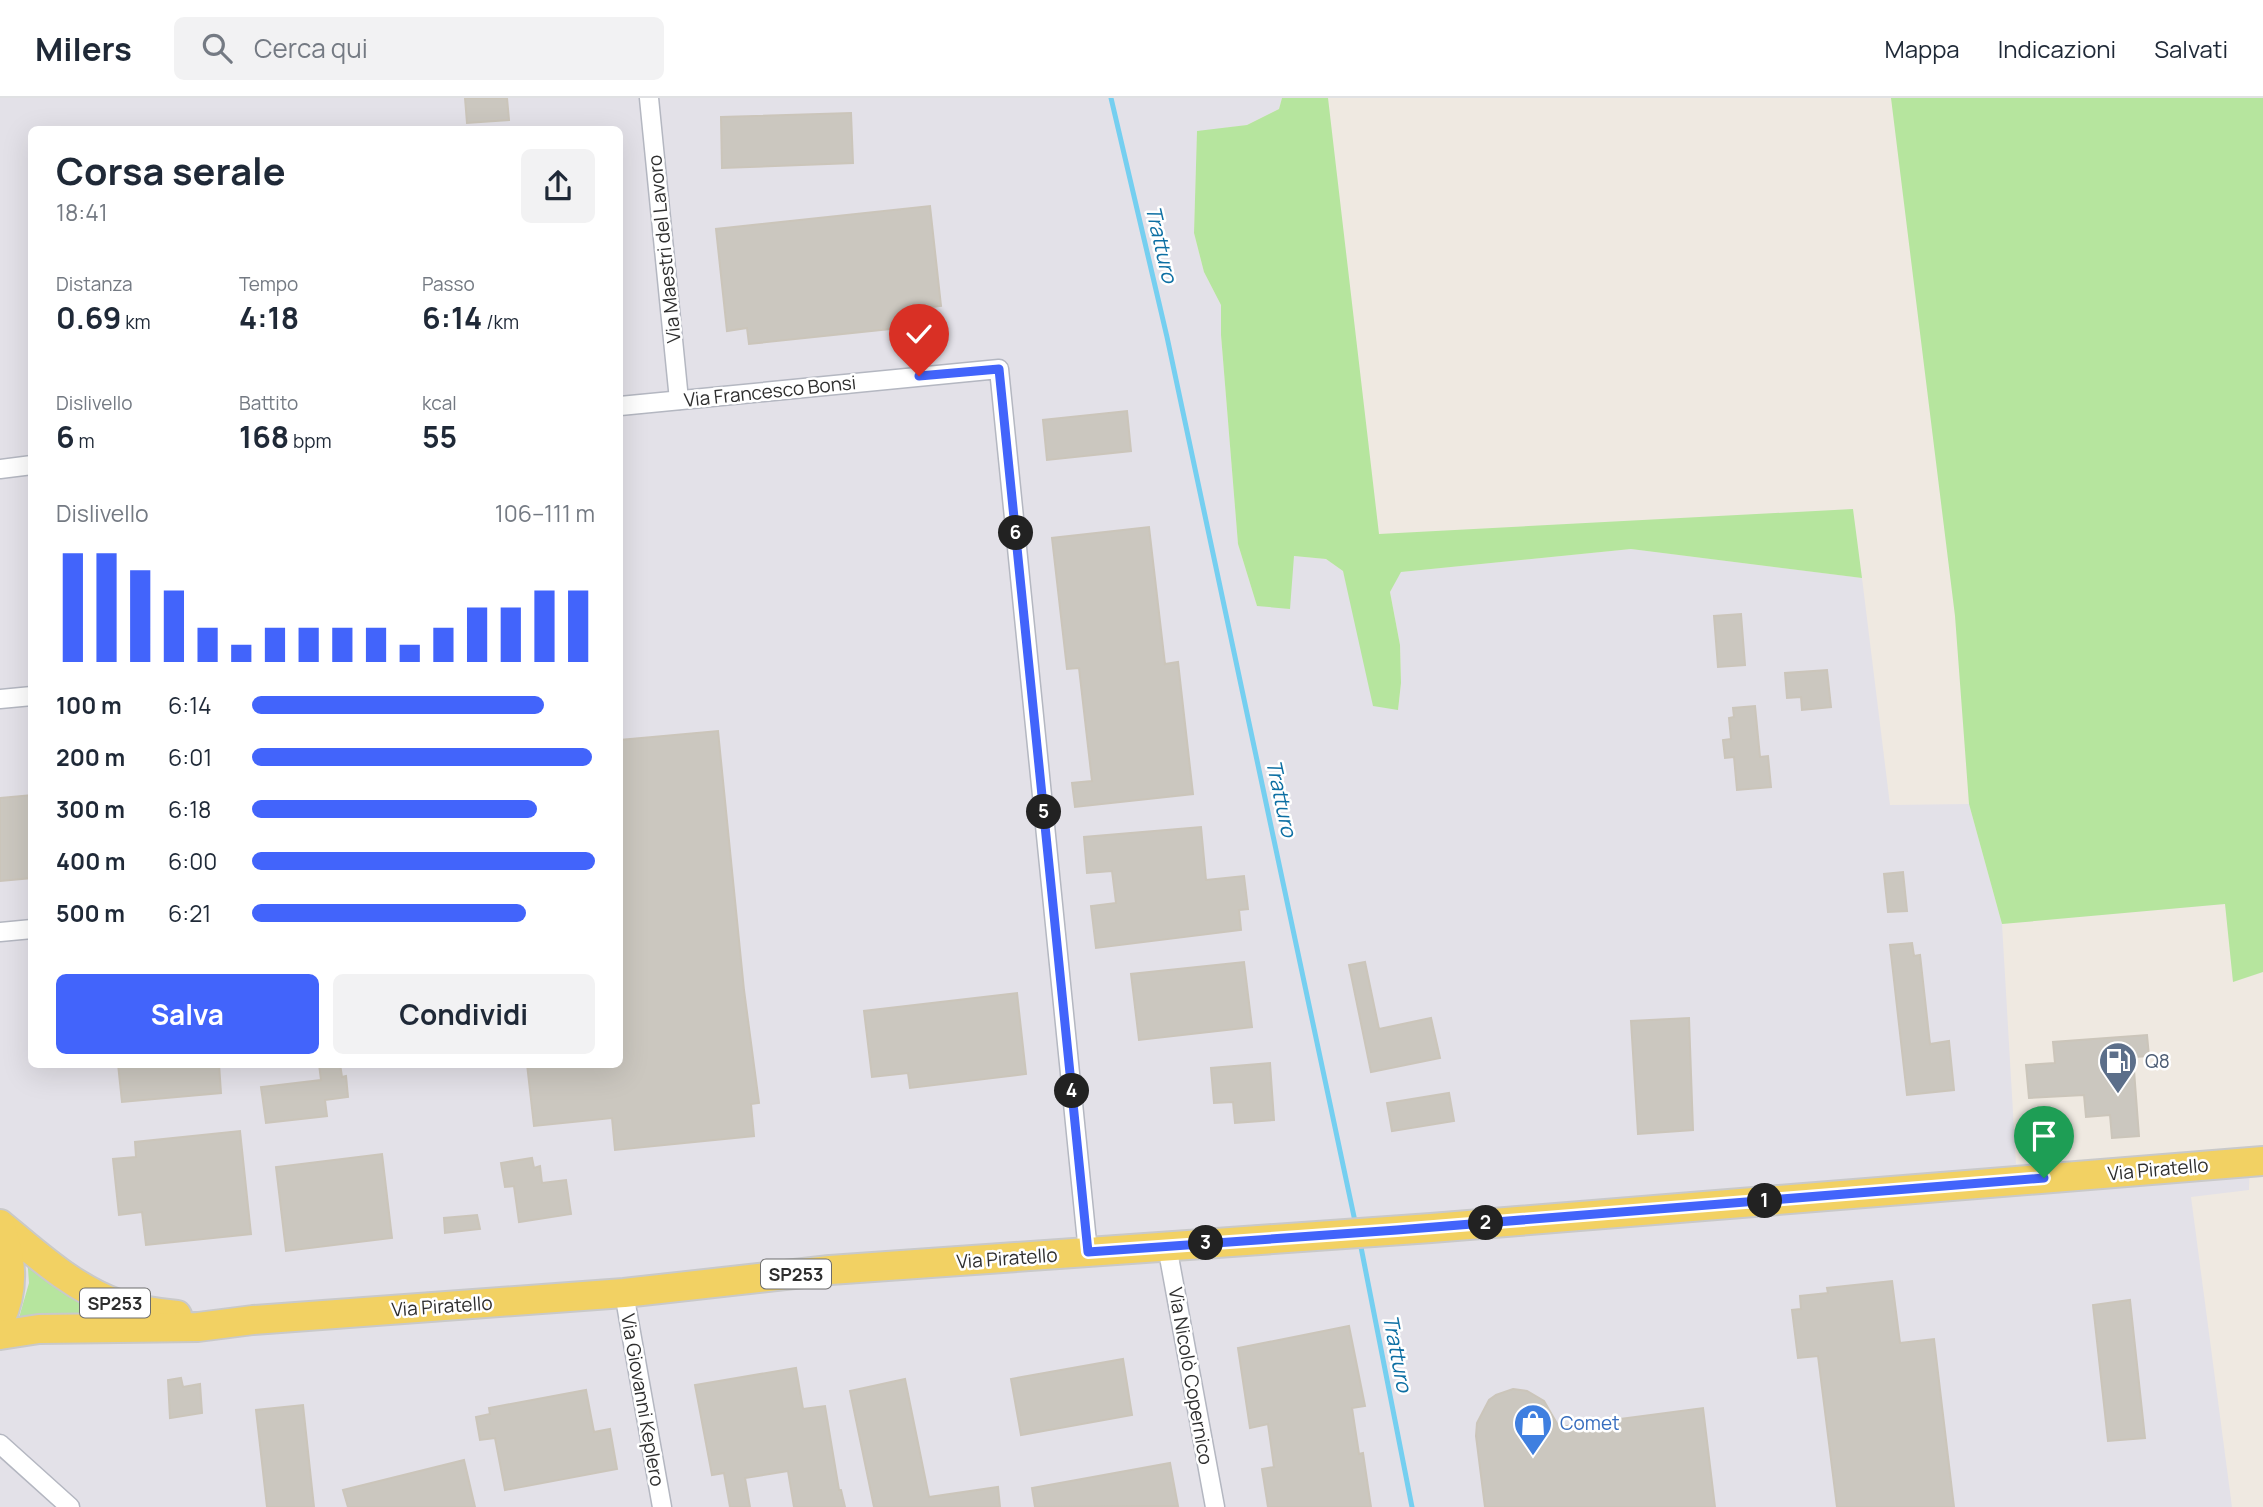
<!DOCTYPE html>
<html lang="it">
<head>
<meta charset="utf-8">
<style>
	:root { --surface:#fff; --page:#f2f2f3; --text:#1f2937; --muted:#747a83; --line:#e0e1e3; --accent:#4264fb }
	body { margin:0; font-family:Manrope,sans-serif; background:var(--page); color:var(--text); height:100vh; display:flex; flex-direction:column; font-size:26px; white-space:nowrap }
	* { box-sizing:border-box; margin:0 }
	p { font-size:23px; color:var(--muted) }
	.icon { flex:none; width:38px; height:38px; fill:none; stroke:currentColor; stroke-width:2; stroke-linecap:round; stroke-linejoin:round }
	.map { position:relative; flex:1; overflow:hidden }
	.details { position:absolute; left:28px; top:28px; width:595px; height:942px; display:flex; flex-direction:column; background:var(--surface); border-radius:10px; box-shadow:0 7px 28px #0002 }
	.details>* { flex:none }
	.pin { position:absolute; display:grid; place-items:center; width:60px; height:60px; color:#fff; margin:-72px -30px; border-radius:50% 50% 50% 0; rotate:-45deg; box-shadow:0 0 7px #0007 }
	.pin .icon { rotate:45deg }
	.km { position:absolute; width:35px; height:35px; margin:-18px; border-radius:50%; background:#222; color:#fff; font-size:19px; line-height:35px; text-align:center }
	.round { display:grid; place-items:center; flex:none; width:74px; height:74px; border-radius:10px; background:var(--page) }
	.overview { display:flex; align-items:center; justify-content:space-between; height:119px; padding:0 28px }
	h1 { font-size:38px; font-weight:700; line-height:52px }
	.stats { display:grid; grid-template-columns:repeat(3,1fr); gap:10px; height:119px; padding:7px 28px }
	.stats div { display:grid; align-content:center }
	.stats b { font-size:30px; font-weight:700 }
	.stats small { font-size:19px; font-weight:400 }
	.stats p { font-size:19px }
	.chart { height:196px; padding:14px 28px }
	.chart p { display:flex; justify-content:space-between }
	.chart svg { width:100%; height:126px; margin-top:7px; stroke:var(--accent); stroke-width:6 }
	.action { display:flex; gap:14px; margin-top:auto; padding:14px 28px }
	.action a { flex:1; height:80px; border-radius:10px; background:var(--accent); color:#fff; font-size:28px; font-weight:700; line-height:80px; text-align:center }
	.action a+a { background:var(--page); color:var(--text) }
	ul { padding:0 28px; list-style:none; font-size:23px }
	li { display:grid; grid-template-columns:112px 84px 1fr; align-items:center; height:52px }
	li i { height:18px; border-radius:9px; background:var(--accent) }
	header { display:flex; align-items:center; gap:42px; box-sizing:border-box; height:98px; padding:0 35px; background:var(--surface); border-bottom:2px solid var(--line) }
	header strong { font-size:33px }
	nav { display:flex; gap:38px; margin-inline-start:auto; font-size:24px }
	.search { width:490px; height:63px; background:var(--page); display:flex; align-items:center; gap:18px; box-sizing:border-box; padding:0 24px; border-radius:10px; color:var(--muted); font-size:26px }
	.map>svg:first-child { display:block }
	.industrial { fill:#e3e1e8; fill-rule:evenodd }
	.green { fill:#b6e59e }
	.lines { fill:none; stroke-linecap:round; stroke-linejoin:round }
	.stream { stroke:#75cff0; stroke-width:5 }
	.building { fill:#cbc7bf; stroke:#cbc5ba; stroke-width:2 }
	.street-casing { stroke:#b4b7c1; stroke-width:21 }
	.primary-casing { stroke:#c9c9c9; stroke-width:32 }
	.street { stroke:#fff; stroke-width:18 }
	.primary { stroke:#f2d163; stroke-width:28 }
	.route-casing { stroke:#fff; stroke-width:14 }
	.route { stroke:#4264fb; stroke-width:9 }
	.labels { text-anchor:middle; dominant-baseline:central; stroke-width:5; stroke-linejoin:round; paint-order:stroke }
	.shield { fill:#fff; stroke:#6d6d6d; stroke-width:2 }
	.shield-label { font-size:18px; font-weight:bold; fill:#2e2e2e }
	.street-label { font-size:19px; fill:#2e2e2e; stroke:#fff }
	.service-label { font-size:19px; fill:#4e5e75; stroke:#fff; text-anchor:start }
	.shop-label { font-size:19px; fill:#366cbe; stroke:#fff; text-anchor:start }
	.water-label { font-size:21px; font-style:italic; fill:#0d6fa3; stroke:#fff }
</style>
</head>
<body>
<header>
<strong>Milers</strong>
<div class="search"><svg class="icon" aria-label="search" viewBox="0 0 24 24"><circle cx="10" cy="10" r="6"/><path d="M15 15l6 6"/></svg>Cerca qui</div>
<nav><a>Mappa</a><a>Indicazioni</a><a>Salvati</a></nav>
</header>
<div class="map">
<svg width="2263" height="1409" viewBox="0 0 2263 1409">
	<rect width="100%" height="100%" fill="#efe9e1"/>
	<path class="industrial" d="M0,0h1282l-3,11 -32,16 -50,7 -3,101 10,39 17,33v30l17,209 19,62 37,-50 32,3 17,12 10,39 45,100 3,-27 -1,-38 -10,-53 10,-20 231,-23 231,29 28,227 79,-1 33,120 14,240 234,-13 -1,39 -58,7 41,310h-2232zM32,32h588v934h-588z"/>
	<g class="green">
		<polygon points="1282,0 1328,0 1379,436 1853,411 1862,480 1631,451 1401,474 1390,494 1400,547 1401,585 1398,612 1373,608 1343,473 1326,461 1294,458 1290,511 1257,508 1238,446 1221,237 1221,207 1204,174 1194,135 1197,33 1247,27 1279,11"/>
		<polygon points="1891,0 2263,0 2263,874 2233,884 2225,806 2002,826 1969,706 1955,518"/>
		<polygon points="27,1157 129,1220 18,1223 29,1185"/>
	</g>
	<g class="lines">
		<g class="stream">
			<polyline points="1111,0 1167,239 1356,1128"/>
			<polyline points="1360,1144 1412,1409"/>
		</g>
	</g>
	<g class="building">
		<polygon points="465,0 507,0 509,22 467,25"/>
		<polygon points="851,15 853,65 722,70 721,19"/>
		<polygon points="930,108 941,208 916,211 918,228 749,246 747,230 727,233 716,131"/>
		<polygon points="1127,313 1131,353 1047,362 1043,322"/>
		<polygon points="1149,429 1165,566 1178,564 1193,696 1075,709 1072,685 1092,683 1079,570 1067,571 1052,440"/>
		<polygon points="1741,516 1745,567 1718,569 1714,518"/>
		<polygon points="1827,572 1831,609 1802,612 1801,599 1787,600 1785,575"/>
		<polygon points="1755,608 1760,659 1768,658 1771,689 1737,692 1734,659 1725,660 1723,642 1731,641 1729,620 1734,619 1733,610"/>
		<polygon points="718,633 744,892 759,1005 751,1006 754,1038 615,1052 612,1020 534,1028 527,966 620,966 620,642"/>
		<polygon points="32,697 32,780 0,783 0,700"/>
		<polygon points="1201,729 1206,782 1244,778 1248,811 1239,812 1241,832 1096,850 1091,808 1116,805 1112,773 1087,775 1084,739"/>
		<polygon points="1903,774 1907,813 1888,814 1884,776"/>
		<polygon points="1912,845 1914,858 1920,857 1930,946 1949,943 1954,992 1907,997 1890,847"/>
		<polygon points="1244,864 1252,929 1139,942 1131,876"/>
		<polygon points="1365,864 1379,931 1431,920 1440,960 1371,974 1349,867"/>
		<polygon points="1017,895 1026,976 910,990 908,975 872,979 864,913"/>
		<polygon points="1689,920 1693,1032 1638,1036 1631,923"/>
		<polygon points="2147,937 2149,958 2133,959 2139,1038 2112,1040 2110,1017 2086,1019 2084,997 2029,1000 2026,967 2055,965 2053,944"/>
		<polygon points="1270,965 1274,1022 1235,1025 1233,1004 1214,1005 1211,970"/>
		<polygon points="118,966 219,966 221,995 122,1004"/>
		<polygon points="319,966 340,966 342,979 346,978 348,999 325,1002 327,1018 266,1025 261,989 321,982"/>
		<polygon points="1449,995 1454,1023 1392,1033 1387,1005"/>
		<polygon points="240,1033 251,1136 146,1147 142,1114 119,1117 113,1061 136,1059 135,1044"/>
		<polygon points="382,1056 392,1140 286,1153 276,1069"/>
		<polygon points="532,1060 534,1070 540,1068 542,1085 566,1082 571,1116 519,1124 514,1088 505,1089 501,1065"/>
		<polygon points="477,1117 480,1131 445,1135 444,1120"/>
		<polygon points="1892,1183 1900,1245 1934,1241 1954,1409 1837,1409 1818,1258 1798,1260 1792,1212 1801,1211 1800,1198 1828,1195 1827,1190"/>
		<polygon points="2130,1202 2145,1340 2108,1343 2093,1207"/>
		<polygon points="1349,1228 1365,1308 1352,1310 1359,1356 1363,1355 1371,1409 1268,1409 1262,1371 1274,1369 1268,1326 1250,1330 1238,1250"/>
		<polygon points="1123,1261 1132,1317 1021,1337 1011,1281"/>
		<polygon points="796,1270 803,1311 825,1308 839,1392 841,1392 845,1409 794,1409 788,1373 745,1380 750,1409 730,1409 724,1375 712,1377 695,1287"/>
		<polygon points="181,1280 183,1289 200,1286 202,1315 170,1320 168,1282"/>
		<polygon points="905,1281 929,1399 998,1389 1000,1409 874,1409 850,1293"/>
		<polygon points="1513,1291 1527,1293 1544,1303 1559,1329 1703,1310 1715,1409 1485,1409 1476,1338 1477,1325 1489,1302 1496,1297"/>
		<polygon points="586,1292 594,1334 610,1331 617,1371 505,1392 495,1340 480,1342 476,1319 490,1316 489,1310"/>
		<polygon points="303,1307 314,1409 267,1409 256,1312"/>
		<polygon points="464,1362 475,1409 348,1409 343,1392"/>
		<polygon points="1170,1365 1178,1408 1035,1409 1032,1390"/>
	</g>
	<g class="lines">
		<defs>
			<g id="street">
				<polyline points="649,0 679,302"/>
				<polyline points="620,308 999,271 1088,1154"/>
				<polyline points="0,371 32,367"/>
				<polyline points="0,601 32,598"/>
				<polyline points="0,834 32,831"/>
				<polyline points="1167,1148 1215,1409"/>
				<polyline points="624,1195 662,1409"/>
				<polyline points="0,1346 70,1409"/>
			</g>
			<g id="primary">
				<path d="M0,1126c36,30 73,64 118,80 19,6 40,9 59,11"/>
				<path d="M0,1128c12,31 15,63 0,94"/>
				<polyline points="0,1237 39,1231 198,1229 253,1222 624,1195 830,1172 1431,1130 2263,1063"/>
			</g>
		</defs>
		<use href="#street" class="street-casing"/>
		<use href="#primary" class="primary-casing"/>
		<use href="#street" class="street"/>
		<use href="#primary" class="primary"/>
	</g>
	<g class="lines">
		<defs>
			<polyline id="route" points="919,278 999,271 1088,1154 1397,1132 2044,1080"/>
		</defs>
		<use href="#route" class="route-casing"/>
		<use href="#route" class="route"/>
	</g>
	<defs>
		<symbol id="fuel-pin" viewBox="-11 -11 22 30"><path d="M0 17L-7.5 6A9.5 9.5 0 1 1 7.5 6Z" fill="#5c6f8a" stroke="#fff"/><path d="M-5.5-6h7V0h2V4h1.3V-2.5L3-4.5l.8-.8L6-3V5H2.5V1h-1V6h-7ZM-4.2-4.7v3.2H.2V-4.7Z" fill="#fff"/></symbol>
		<symbol id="shop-pin" viewBox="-11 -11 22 30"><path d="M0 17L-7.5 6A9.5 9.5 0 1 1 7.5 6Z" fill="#3f7fe0" stroke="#fff"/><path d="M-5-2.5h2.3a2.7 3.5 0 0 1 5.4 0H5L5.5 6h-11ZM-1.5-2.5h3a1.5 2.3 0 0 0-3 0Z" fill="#fff"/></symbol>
	</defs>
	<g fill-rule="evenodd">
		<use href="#fuel-pin" x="2096" y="941" width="44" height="60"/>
		<use href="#shop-pin" x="1511" y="1303" width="44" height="60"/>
	</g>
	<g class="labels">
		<g class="shield">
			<rect x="761" y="1161.5" width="70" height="29" rx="5"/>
			<rect x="80" y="1190.5" width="70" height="29" rx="5"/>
		</g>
		<g class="shield-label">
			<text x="796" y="1176">SP253</text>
			<text x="115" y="1205">SP253</text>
		</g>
		<g class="street-label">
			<text transform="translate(664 151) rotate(-96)">Via Maestri del Lavoro</text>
			<text transform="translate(770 293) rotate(-6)">Via Francesco Bonsi</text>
			<text transform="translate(2158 1071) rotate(-5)">Via Piratello</text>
			<text transform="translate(1007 1160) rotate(-4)">Via Piratello</text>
			<text transform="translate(442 1208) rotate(-4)">Via Piratello</text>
			<text transform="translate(1191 1278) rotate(80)">Via Nicolò Copernico</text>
			<text transform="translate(643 1302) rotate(80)">Via Giovanni Keplero</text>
		</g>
		<g class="service-label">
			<text x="2145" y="963">Q8</text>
		</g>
		<g class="shop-label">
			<text x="1560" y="1325">Comet</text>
		</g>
		<g class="water-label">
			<text transform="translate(1162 146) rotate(77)">Tratturo</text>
			<text transform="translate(1282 700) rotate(78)">Tratturo</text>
			<text transform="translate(1398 1255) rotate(79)">Tratturo</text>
		</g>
	</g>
</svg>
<div class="pin" style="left:2044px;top:1080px;background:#1e9e55"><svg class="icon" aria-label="arrive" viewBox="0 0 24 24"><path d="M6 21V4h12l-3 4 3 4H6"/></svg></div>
<div class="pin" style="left:919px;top:278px;background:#d93025"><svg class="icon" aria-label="check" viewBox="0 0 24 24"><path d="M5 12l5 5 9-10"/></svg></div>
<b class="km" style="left:1765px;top:1103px">1</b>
<b class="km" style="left:1486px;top:1125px">2</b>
<b class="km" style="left:1206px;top:1145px">3</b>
<b class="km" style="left:1072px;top:993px">4</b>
<b class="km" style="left:1044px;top:714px">5</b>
<b class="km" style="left:1016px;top:435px">6</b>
<section class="details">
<div class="overview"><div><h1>Corsa serale</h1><p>18:41</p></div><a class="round"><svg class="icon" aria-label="share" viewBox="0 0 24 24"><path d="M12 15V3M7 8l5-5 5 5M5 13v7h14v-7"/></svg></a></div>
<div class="stats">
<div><p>Distanza</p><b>0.69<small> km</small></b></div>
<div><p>Tempo</p><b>4:18</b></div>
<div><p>Passo</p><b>6:14<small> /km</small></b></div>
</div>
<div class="stats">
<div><p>Dislivello</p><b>6<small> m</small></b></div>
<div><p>Battito</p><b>168<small> bpm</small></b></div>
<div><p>kcal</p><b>55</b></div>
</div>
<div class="chart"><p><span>Dislivello</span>106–111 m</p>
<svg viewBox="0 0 160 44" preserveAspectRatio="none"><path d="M5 44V6M15 44V6M25 44V12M35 44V19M45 44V32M55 44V38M65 44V32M75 44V32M85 44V32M95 44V32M105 44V38M115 44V32M125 44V25M135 44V25M145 44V19M155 44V19"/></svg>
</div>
<ul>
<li><b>100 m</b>6:14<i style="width:85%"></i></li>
<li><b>200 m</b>6:01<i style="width:99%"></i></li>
<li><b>300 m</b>6:18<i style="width:83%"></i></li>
<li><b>400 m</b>6:00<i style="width:100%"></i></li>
<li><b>500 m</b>6:21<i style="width:80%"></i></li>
</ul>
<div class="action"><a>Salva</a><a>Condividi</a></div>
</section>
</div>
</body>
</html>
